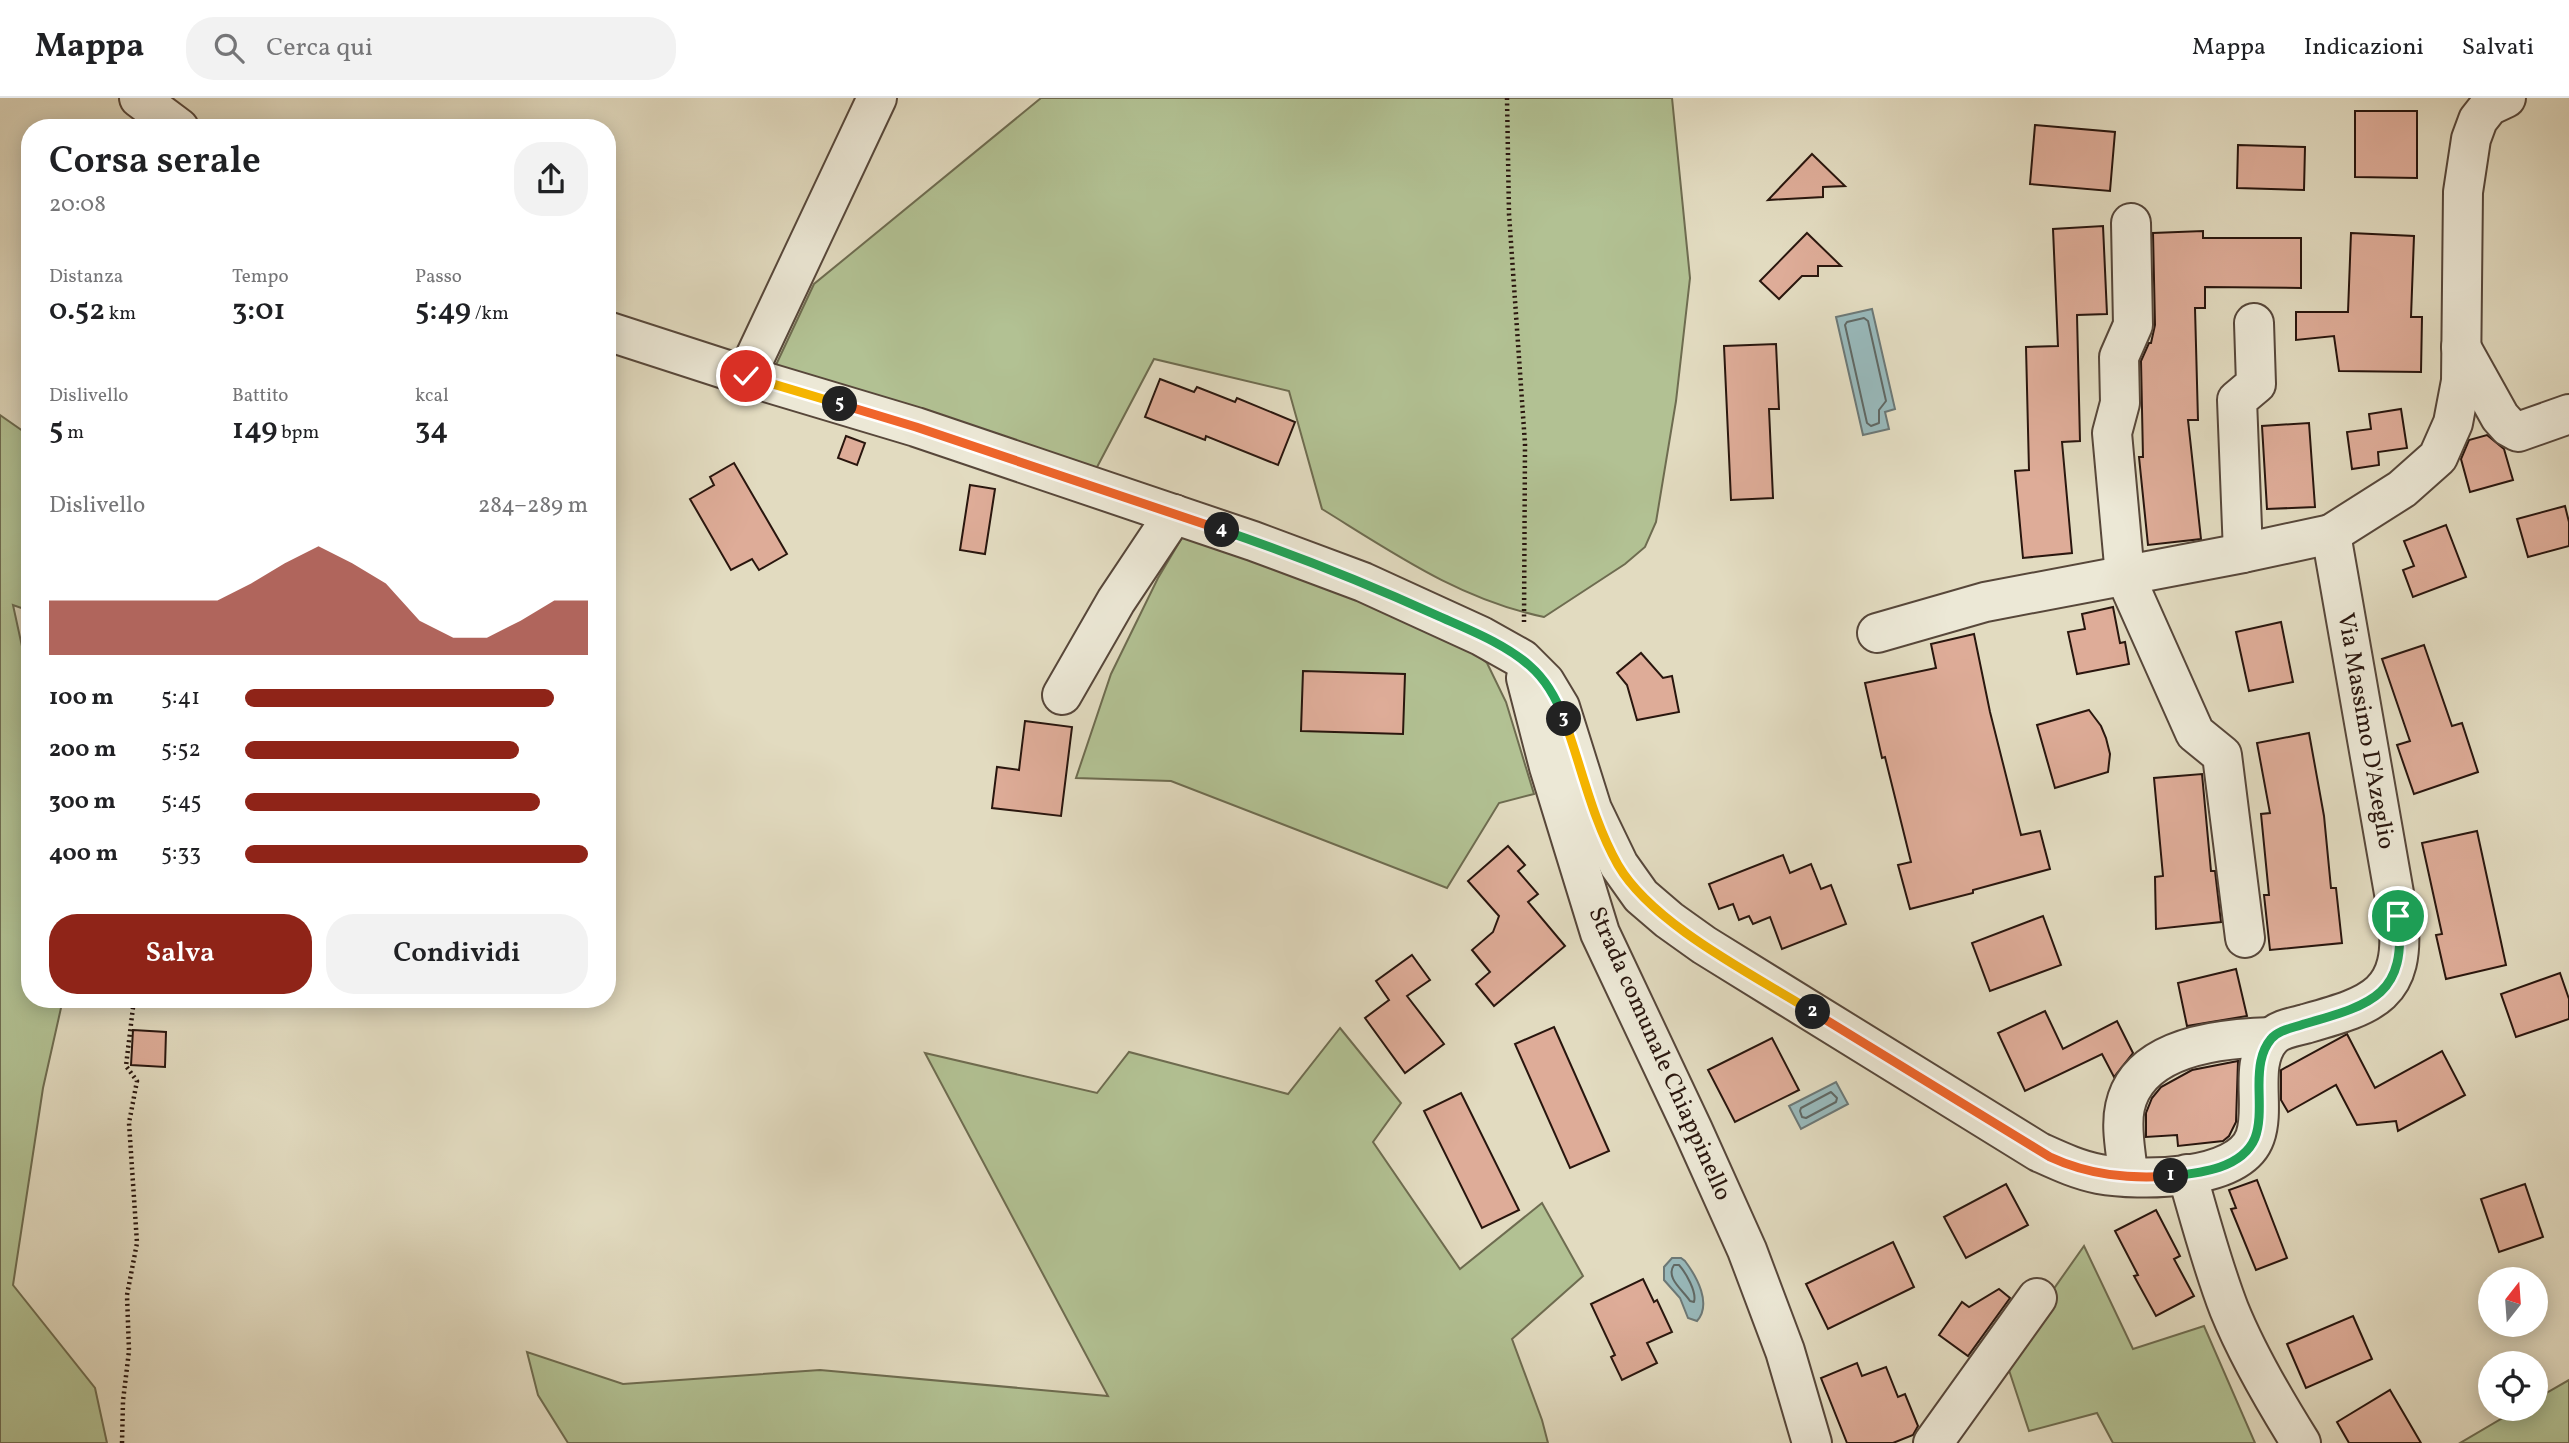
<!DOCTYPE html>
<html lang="it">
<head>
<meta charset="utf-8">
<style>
	:root { --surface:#fff; --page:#f2f2f2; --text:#202124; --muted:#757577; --line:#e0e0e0; --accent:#8f2418 }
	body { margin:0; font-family:Vollkorn,serif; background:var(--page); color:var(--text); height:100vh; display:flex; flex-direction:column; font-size:26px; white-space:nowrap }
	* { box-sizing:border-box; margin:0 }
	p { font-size:23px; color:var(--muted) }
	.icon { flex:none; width:38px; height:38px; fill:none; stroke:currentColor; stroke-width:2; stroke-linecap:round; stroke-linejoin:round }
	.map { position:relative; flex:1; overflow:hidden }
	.side { position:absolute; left:21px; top:21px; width:595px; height:889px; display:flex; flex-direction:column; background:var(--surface); border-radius:28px; box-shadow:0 4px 18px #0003 }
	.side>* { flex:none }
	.needle { width:46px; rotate:17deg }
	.tools { position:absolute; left:2478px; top:1169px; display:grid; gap:14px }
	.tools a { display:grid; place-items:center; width:70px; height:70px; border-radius:50%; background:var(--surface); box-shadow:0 4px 18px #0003; font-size:35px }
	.pin { position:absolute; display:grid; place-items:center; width:60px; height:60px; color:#fff; margin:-30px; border:4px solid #fff; border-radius:50%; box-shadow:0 2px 7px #0007 }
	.km { position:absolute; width:35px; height:35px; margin:-18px; border-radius:50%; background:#222; color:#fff; font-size:19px; line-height:35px; text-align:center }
	.round { display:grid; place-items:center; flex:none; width:74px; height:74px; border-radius:28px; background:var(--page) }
	.headline { display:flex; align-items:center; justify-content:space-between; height:119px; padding:0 28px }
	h1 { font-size:38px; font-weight:600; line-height:52px }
	.stats { display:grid; grid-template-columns:repeat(3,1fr); gap:10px; height:119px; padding:7px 28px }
	.stats div { display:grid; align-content:center }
	.stats b { font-size:30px; font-weight:600 }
	.stats small { font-size:19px; font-weight:400 }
	.stats p { font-size:19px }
	.chart { height:196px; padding:14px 28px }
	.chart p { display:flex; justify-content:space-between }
	.chart svg { width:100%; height:126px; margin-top:7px; fill:var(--accent); opacity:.7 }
	.primary-button { display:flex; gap:14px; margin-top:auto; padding:14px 28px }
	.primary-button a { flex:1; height:80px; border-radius:28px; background:var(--accent); color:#fff; font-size:28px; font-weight:600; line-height:80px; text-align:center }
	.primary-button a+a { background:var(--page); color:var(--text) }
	ul { padding:0 28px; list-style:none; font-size:23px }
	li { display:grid; grid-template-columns:112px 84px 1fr; align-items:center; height:52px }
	li i { height:18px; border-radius:9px; background:var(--accent) }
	header { display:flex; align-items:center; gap:42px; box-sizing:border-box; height:98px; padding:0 35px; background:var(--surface); border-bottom:2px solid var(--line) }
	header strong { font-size:33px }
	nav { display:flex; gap:38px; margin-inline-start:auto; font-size:24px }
	.search { width:490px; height:63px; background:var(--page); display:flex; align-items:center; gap:18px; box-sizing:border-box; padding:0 24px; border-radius:28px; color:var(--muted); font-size:26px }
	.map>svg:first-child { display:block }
	.green { fill:#b2c193; stroke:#6e6c50; stroke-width:2 }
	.water { fill:#98b9bb; stroke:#6c7876; stroke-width:2 }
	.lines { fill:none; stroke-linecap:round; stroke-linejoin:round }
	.shore { stroke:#606864; stroke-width:2 }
	.building { fill:#deac98; stroke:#29160e; stroke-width:2 }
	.minor-casing { stroke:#57473a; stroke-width:42 }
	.path { stroke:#29160e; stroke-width:4.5; stroke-dasharray:2 3.5; stroke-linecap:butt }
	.minor { stroke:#ece8d6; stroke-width:38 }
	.split-1-casing { stroke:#fff; stroke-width:14 }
	.split-2-casing { stroke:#fff; stroke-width:14 }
	.split-3-casing { stroke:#fff; stroke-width:14 }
	.split-4-casing { stroke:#fff; stroke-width:14 }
	.split-5-casing { stroke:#fff; stroke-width:14 }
	.split-6-casing { stroke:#fff; stroke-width:14 }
	.split-1 { stroke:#22a559; stroke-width:9 }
	.split-2 { stroke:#f0652b; stroke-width:9 }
	.split-3 { stroke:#f5b400; stroke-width:9 }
	.split-4 { stroke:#22a559; stroke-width:9 }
	.split-5 { stroke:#f0652b; stroke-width:9 }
	.split-6 { stroke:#f5b400; stroke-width:9 }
	.labels { text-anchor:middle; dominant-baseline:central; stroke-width:5; stroke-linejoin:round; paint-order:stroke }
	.street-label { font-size:24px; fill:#29160e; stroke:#ece8d6 }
</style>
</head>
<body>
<header>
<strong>Mappa</strong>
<div class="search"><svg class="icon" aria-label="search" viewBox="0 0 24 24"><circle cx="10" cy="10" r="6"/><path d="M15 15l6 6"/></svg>Cerca qui</div>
<nav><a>Mappa</a><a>Indicazioni</a><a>Salvati</a></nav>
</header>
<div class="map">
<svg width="2569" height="1345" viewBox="0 0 2569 1345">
	<rect width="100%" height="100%" fill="#e2dbc0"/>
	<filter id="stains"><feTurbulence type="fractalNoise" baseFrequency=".00286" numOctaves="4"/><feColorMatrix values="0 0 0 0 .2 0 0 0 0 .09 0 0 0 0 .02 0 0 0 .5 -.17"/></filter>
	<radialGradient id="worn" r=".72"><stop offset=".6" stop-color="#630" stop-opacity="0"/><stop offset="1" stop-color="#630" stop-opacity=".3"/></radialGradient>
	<g class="green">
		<path d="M1041,0h631l18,180 -14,123 -20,121 -11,25 -20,17 -81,53c-85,-18 -149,-63 -222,-108l-33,-118 -135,-32 -58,110 -321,-102 39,-83z"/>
		<polygon points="0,317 30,338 30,513 13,507 30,585 30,901 63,901 43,990 13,1187 95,1290 107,1345 0,1345"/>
		<polygon points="1186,433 1452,536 1487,565 1506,604 1534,696 1499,705 1447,790 1171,683 1076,680 1111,576 1158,480"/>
		<polygon points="1340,930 1401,1005 1373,1044 1460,1171 1542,1105 1583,1178 1512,1241 1542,1322 1548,1345 568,1345 538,1297 527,1254 623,1286 820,1272 1108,1298 925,955 1097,995 1129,954 1288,996"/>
		<polygon points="2084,1148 2133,1251 2204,1228 2255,1345 2113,1345 2097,1315 2029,1333 2005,1260"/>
		<polygon points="2569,1282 2569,1345 2460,1345 2518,1311 2536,1311 2536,1301"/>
	</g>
	<g class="water">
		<polygon points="1872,211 1895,311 1885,314 1889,331 1863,337 1836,219"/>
		<polygon points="1836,984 1848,1006 1801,1031 1789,1008"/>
		<path d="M1672,1160h9l4,3c12,16 27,43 12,60l-9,-3 -8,-20 -16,-18v-13z"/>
	</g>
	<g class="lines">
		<g class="shore">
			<polygon points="1864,220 1868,223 1886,303 1879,312 1879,325 1871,328 1867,325 1845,227 1847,224"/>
			<polygon points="1831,994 1837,1000 1836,1004 1806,1020 1802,1019 1800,1013 1801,1010"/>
			<path d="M1674,1167h5c7,8 18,27 15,37l-4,-1c-7,-11 -25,-23 -16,-36z"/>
		</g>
	</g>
	<g class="building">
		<polygon points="2355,13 2417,13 2417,80 2355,79"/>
		<polygon points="2035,27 2115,34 2110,93 2030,86"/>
		<polygon points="2238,47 2305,49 2304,92 2237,90"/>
		<polygon points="1812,56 1845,88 1823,89 1823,99 1768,102"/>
		<polygon points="2103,128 2107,216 2077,217 2080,343 2062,344 2072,455 2023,460 2015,373 2029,372 2026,249 2058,248 2053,131"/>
		<polygon points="2203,133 2203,140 2301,140 2301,190 2205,189 2205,210 2195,210 2198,322 2188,322 2201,441 2148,447 2139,359 2143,359 2141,263 2149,245 2151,245 2155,227 2153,135"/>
		<polygon points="1807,135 1841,168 1818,168 1818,178 1802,178 1779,201 1760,183"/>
		<polygon points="2351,135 2414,138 2411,219 2422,219 2421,274 2339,273 2334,238 2296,242 2296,214 2348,214"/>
		<polygon points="1776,246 1779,311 1769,311 1773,400 1731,402 1724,248"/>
		<polygon points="1160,281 1194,294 1197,289 1235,304 1237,300 1295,324 1278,367 1206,338 1205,342 1145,319"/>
		<polygon points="2401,311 2407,350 2378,354 2379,367 2352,371 2347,334 2371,331 2369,316"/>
		<polygon points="2309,325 2315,409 2267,411 2262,328"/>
		<polygon points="2487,337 2504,351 2513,382 2470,394 2461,361 2469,342"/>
		<polygon points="846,338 865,345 857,367 838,360"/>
		<polygon points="734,365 787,456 759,472 752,461 731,472 690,401 714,387 710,379"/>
		<polygon points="970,387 995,391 985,456 960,452"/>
		<polygon points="2565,408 2569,424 2569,448 2528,459 2517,421"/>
		<polygon points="2446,427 2466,479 2413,499 2403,472 2414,468 2404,443"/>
		<polygon points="2113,509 2120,545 2125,544 2129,566 2077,576 2068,534 2085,531 2082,516"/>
		<polygon points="2281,524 2293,584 2249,593 2236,534"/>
		<polygon points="1974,536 1990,614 2021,737 2040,733 2050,771 1973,792 1973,795 1910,811 1898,767 1911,764 1885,659 1882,660 1865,585 1936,570 1931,546"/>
		<polygon points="2424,547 2452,628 2462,625 2478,674 2414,696 2397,647 2410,643 2382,561"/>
		<polygon points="1641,555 1663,580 1672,578 1679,614 1637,622 1627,587 1617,575"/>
		<polygon points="1303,573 1405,576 1403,636 1301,633"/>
		<polygon points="2089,612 2101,628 2106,640 2110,656 2108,674 2055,690 2037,627"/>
		<polygon points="1025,623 1072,629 1061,718 992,710 997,669 1019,672"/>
		<polygon points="2309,635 2324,718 2331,790 2336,790 2342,845 2270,852 2264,797 2269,797 2261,716 2270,715 2257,645"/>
		<polygon points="2202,676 2211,773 2215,773 2221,824 2156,831 2155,779 2163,778 2154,680"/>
		<polygon points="2477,733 2506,867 2446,881 2436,837 2442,836 2422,745"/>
		<polygon points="1508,748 1525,767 1518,773 1538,796 1528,804 1565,848 1494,908 1476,886 1490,874 1472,852 1493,834 1499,818 1468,783"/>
		<polygon points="1783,757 1790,775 1811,766 1821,791 1831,787 1846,826 1782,851 1770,819 1753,826 1749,818 1739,822 1733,806 1719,811 1709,786"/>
		<polygon points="2043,818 2061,867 1990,893 1972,845"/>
		<polygon points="1412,857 1430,882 1407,898 1444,946 1405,975 1365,920 1389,902 1376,883"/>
		<polygon points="2236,871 2247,918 2187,928 2178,885"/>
		<polygon points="2560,875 2569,901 2569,921 2516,939 2501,896"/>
		<polygon points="2045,913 2063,951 2117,923 2133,955 2114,979 2102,956 2025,993 1998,935"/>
		<polygon points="1554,929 1609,1053 1570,1070 1515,946"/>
		<polygon points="133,932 166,934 165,969 131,967"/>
		<polygon points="2347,936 2375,990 2442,953 2465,997 2398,1033 2396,1023 2357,1027 2336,987 2288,1014 2281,1002 2281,972"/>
		<polygon points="1772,940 1799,992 1735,1024 1708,972"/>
		<polygon points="2238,963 2236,1024 2229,1038 2223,1043 2178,1048 2177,1037 2146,1039 2146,1015 2152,1000 2161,989 2192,972"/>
		<polygon points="1461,995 1519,1112 1482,1130 1424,1013"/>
		<polygon points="2257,1082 2287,1160 2256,1172 2231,1111 2236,1110 2229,1092"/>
		<polygon points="2006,1086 2028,1127 1966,1160 1944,1119"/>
		<polygon points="2525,1086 2543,1139 2499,1154 2481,1101"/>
		<polygon points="2156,1112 2180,1158 2174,1161 2194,1198 2156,1218 2134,1178 2138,1177 2115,1133"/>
		<polygon points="1893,1144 1914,1189 1828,1231 1806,1186"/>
		<polygon points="1643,1181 1654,1204 1657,1202 1672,1234 1647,1245 1657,1265 1622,1282 1611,1259 1615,1257 1591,1206"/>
		<polygon points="1999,1191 2010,1200 1968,1258 1939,1237 1962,1204 1969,1209"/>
		<polygon points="2353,1218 2372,1261 2306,1290 2287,1246"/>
		<polygon points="1857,1265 1862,1278 1886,1269 1898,1299 1905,1296 1918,1328 1913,1337 1893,1345 1847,1345 1821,1280"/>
		<polygon points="2390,1292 2421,1345 2349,1345 2337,1324"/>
	</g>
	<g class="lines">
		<defs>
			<g id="minor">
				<polyline points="139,0 179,30"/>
				<polyline points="2131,125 2133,227 2119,259 2120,305 2112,335 2125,478 2195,635 2222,657 2245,840"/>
				<path d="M607,233l139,45 170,51 337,114 110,41 118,54 41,23 23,23 15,25 32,102 27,56 22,31 28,24 35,25 335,207c20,9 39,18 60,22 39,7 140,8 156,-37 11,-31 -7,-72 16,-99 8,-9 23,-11 34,-14 67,-19 102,-28 93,-108l-67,-382 71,-45 36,-32 15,-34 8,-42 2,-189 8,-53 7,-19 11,-14 17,-8"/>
				<polyline points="2461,249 2500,319 2509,329 2518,334 2569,316"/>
				<polyline points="746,278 877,0"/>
				<polyline points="2243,455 2237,302 2256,286 2254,225"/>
				<polyline points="1877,535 1985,504 2243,455 2331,436"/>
				<polyline points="1526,580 1549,669 1600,835 1693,1032 1747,1152 1785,1253 1812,1345"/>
				<polyline points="1062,597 1116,503 1174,416"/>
				<path d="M2187,1076c13,45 25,91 42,135 19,47 45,91 72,134"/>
				<path d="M2128,1079c-1,-22 -8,-48 -3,-70 13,-61 97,-69 147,-70"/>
				<polyline points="1933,1345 2037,1200"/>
			</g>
		</defs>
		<use href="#minor" class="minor-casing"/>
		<g class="path">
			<polyline points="1507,0 1509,116 1525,346 1524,525"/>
			<polyline points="122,1345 123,1303 129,1253 127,1197 137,1145 129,1025 137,983 126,968 134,901"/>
		</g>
		<use href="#minor" class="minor"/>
	</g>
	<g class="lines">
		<defs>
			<path id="split-1" d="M2171,1078c28,-3 71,-7 84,-38 6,-16 4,-36 4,-53 0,-15 1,-33 12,-46 7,-9 22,-11 33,-15 66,-19 104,-28 94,-108"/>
			<path id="split-2" d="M1813,914l237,145c39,18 78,22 121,19"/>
			<path id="split-3" d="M1564,621c18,49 28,100 54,146 35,60 136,110 195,147"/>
			<path id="split-4" d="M1222,432c73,25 144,53 214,85 31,14 68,28 94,51 16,14 27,34 34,53"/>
			<polyline id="split-5" points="840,306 916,329 1222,432"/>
			<polyline id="split-6" points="746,278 840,306"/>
		</defs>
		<use href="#split-1" class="split-1-casing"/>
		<use href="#split-2" class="split-2-casing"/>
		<use href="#split-3" class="split-3-casing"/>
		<use href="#split-4" class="split-4-casing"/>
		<use href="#split-5" class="split-5-casing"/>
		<use href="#split-6" class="split-6-casing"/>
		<use href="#split-1" class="split-1"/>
		<use href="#split-2" class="split-2"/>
		<use href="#split-3" class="split-3"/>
		<use href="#split-4" class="split-4"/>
		<use href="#split-5" class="split-5"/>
		<use href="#split-6" class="split-6"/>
	</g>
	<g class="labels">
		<g class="street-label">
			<text transform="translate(2365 633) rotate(80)">Via Massimo D'Azeglio</text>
			<text transform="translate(1659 956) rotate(66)">Strada comunale Chiappinello</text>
		</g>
	</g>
	<rect width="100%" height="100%" filter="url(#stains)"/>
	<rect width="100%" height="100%" fill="url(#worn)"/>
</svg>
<div class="tools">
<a><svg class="needle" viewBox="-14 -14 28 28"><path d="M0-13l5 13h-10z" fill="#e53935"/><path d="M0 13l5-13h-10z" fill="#757577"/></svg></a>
<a><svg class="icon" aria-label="locate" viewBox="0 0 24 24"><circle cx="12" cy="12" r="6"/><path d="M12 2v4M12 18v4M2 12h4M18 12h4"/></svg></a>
</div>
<div class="pin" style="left:2398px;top:818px;background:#1e9e55"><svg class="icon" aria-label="arrive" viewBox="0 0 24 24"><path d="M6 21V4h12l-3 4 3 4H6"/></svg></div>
<div class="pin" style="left:746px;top:278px;background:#d93025"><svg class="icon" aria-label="check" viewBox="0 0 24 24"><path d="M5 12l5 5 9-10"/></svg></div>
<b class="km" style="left:2171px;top:1078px">1</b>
<b class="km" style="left:1813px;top:914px">2</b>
<b class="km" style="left:1564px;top:621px">3</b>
<b class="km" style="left:1222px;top:432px">4</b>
<b class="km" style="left:840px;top:306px">5</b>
<section class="side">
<div class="headline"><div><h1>Corsa serale</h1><p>20:08</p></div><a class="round"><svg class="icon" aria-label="share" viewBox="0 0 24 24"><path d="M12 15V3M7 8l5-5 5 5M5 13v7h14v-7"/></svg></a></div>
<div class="stats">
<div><p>Distanza</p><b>0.52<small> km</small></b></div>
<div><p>Tempo</p><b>3:01</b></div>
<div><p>Passo</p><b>5:49<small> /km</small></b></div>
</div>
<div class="stats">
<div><p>Dislivello</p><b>5<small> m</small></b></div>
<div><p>Battito</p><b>149<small> bpm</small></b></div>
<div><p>kcal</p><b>34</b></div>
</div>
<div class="chart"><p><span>Dislivello</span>284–289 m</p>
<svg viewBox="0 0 160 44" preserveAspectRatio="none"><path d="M0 44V25L10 25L20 25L30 25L40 25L50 25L60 19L70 12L80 6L90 12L100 19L110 32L120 38L130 38L140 32L150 25L160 25V44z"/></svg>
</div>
<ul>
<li><b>100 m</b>5:41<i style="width:90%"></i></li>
<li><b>200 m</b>5:52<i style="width:80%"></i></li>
<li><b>300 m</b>5:45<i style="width:86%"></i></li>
<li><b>400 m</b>5:33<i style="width:100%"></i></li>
</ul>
<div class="primary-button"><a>Salva</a><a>Condividi</a></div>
</section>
</div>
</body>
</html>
